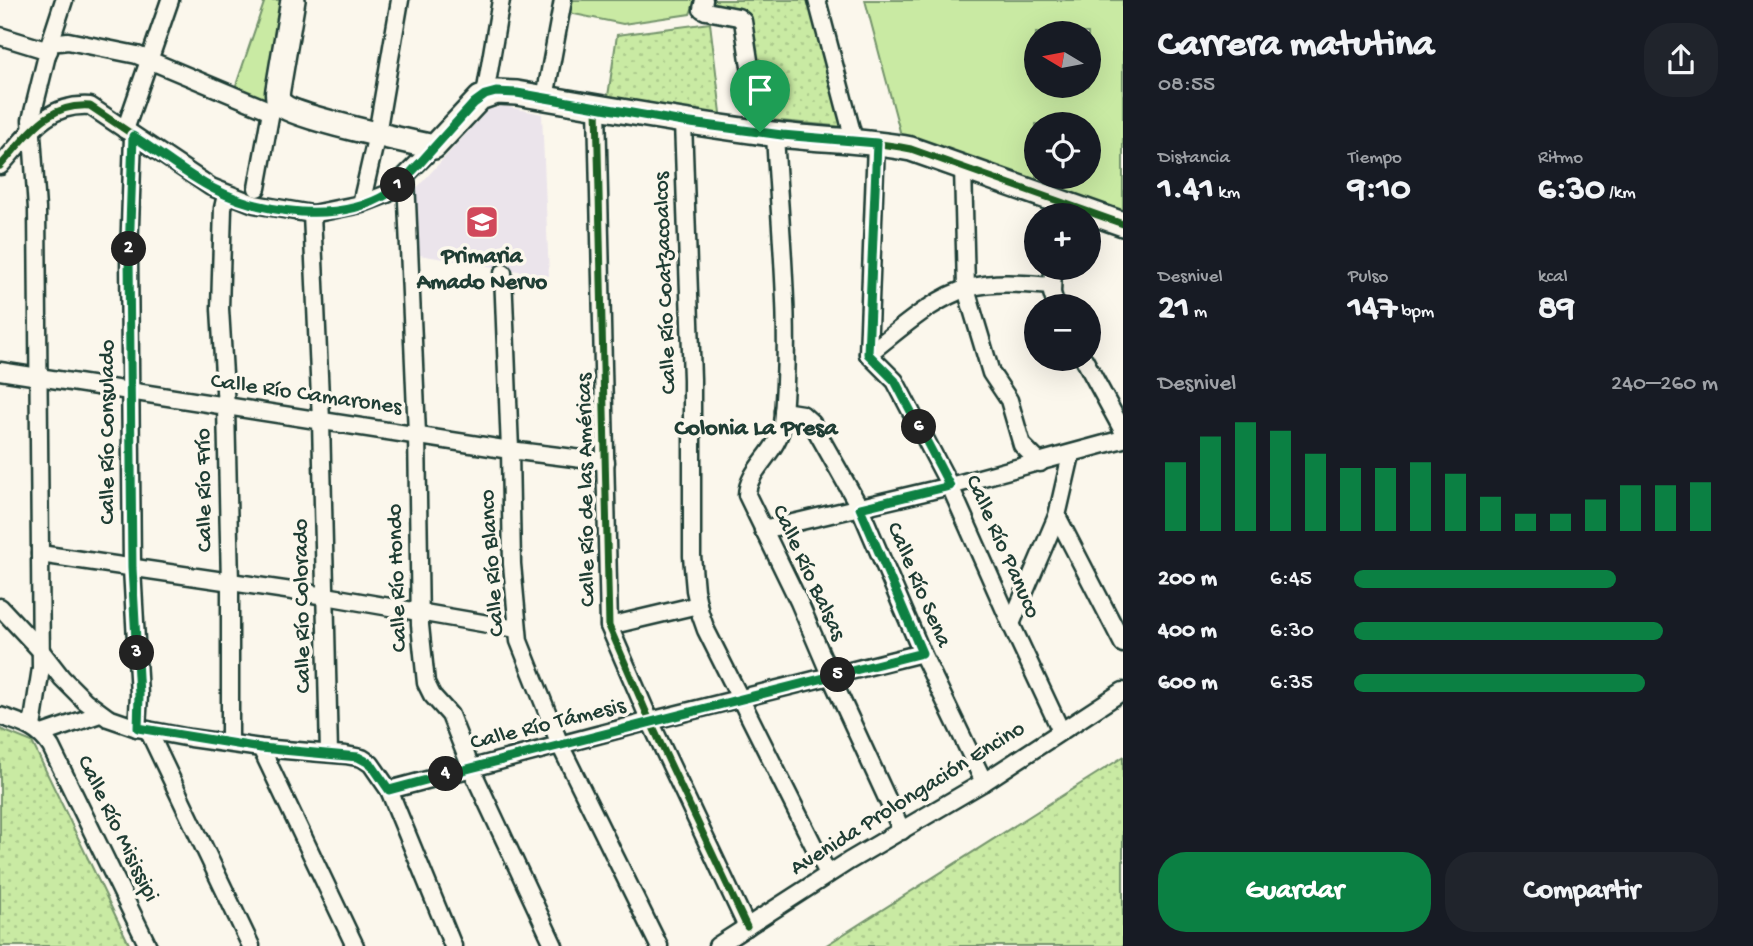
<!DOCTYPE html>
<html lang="es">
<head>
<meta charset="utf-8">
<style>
	:root { --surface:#171b24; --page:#20242c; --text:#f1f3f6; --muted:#9ea1a6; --accent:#0b8043 }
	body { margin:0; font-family:"Gochi Hand",sans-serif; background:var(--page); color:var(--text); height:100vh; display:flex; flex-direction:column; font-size:26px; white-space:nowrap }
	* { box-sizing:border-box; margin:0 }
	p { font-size:23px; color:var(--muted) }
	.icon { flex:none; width:38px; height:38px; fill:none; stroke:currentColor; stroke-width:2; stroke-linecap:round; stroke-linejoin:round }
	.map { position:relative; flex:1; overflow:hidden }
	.details { display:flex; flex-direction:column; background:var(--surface); width:630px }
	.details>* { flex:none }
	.needle { width:46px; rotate:280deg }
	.fabs { position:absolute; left:1024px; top:21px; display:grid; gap:14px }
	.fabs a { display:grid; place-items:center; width:77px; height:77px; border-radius:50%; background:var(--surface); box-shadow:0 7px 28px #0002; font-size:35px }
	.pin { position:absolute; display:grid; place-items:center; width:60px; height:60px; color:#fff; margin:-72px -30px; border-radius:50% 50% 50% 0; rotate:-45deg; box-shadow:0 0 7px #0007 }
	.pin .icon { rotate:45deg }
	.km { position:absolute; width:35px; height:35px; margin:-18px; border-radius:50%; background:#222; color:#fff; font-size:19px; line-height:35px; text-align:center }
	.round { display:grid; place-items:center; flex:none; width:74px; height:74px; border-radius:28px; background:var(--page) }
	.overview { display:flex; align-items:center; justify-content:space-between; height:119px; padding:0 35px }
	h1 { font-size:38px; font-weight:700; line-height:52px }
	.stats { display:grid; grid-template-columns:repeat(3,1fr); gap:10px; height:119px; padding:7px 35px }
	.stats div { display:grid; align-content:center }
	.stats b { font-size:35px; font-weight:700 }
	.stats small { font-size:19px; font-weight:400 }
	.stats p { font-size:19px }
	.chart { height:196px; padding:14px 35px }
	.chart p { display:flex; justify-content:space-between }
	.chart svg { width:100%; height:126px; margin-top:7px; stroke:var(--accent); stroke-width:6 }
	.button { display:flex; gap:14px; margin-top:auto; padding:14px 35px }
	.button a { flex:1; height:80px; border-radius:28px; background:var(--accent); color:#fff; font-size:28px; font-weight:700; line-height:80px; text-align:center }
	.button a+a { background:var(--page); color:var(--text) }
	ul { padding:0 35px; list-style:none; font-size:23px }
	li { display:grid; grid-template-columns:112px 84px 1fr; align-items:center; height:52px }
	li i { height:18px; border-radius:9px; background:var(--accent) }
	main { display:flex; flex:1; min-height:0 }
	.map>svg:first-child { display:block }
	.built { fill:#ebe4eb }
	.green { fill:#c9eaa3; stroke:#74946c; stroke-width:2; fill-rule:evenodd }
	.park { fill:url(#park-dots); stroke:#74946c; stroke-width:2 }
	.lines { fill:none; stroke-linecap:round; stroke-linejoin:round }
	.street-casing { stroke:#1f3d34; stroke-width:21 }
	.secondary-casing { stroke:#1f3d34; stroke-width:28 }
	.street { stroke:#fbf7ec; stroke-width:16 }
	.secondary { stroke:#fbf7ec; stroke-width:23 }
	.cycleway-casing { stroke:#fbf7ec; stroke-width:11 }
	.cycleway { stroke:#1b5e20; stroke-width:7 }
	.route-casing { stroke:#fff; stroke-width:14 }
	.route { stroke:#0b8043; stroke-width:9 }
	.labels { text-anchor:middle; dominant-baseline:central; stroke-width:7; stroke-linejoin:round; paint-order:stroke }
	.poi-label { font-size:23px; font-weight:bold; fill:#1f3d34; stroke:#fbf7ec }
	.street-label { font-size:23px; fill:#1f3d34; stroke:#fbf7ec }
	.neighbourhood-label { font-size:24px; font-weight:bold; fill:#1f3d34; stroke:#fbf7ec }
</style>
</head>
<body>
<main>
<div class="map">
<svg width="1123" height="946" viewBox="0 0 1123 946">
	<defs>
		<pattern id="park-dots" width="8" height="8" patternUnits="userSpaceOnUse" patternTransform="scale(1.75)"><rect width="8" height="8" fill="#c9eaa3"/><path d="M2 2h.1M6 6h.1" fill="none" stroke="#acca8d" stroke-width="1.8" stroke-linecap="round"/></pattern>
	</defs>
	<rect width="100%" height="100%" fill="#fbf7ec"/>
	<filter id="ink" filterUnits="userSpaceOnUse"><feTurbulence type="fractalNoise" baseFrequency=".0143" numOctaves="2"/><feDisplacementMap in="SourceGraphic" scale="14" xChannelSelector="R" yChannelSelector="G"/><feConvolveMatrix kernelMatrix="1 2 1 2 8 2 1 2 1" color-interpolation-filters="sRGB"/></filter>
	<g filter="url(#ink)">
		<polygon class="built" points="504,106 542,114 549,276 419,255 415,190 488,110"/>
		<g class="green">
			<polygon points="265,0 292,0 274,117 233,94"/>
			<polygon points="571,0 696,0 690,14 623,24 569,13"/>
			<path d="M865,0h258v215l-221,-76zM1036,33h52v53h-52zM1036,124h52v53h-52z"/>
		</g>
		<g class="park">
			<polygon points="710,0 813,0 845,127 770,120 748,16 706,9"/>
			<polygon points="710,23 722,121 607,103 617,35"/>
			<polygon points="0,729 32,742 130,946 0,946"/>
			<polygon points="1123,757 1123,946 825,946"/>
		</g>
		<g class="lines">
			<defs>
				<g id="street">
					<polyline points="704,0 702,9 706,11 738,17 743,21 760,132"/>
					<polyline points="817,0 854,140"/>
					<polyline points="0,36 49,51"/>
					<polyline points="50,43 68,41 137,55 271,111"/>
					<polyline points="485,95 501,0"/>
					<polyline points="545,98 563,0"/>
					<polyline points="597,107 609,626 650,721 747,927"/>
					<polyline points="683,122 692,379 692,556 695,590 700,613 706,630 828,874"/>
					<polyline points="125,130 170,0"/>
					<path d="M775,134c5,96 17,195 7,290 -3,28 -34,44 -35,71l52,107 32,75 71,154"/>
					<polyline points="133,136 129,256 132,568 139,695 137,728"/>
					<polyline points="876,143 868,354 895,381 950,486 1011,624 1061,731"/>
					<path d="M0,166c28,-30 45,-63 90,-60l121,81 43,17 58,10 49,-10 26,-10 47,-47"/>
					<polyline points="963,167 966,289 991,373 1009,400 1022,445 1040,463"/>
					<polyline points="406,178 417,434 420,625 426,683 432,695 450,715 471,768 554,946"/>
					<polyline points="257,188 271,111 280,106"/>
					<polyline points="226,195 223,208 220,309 226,407 230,583 230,743"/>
					<polyline points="361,204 377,134 400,0"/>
					<polyline points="312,214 321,421 329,753"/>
					<polyline points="1053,268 1052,293 1056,306"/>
					<polyline points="503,273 510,450 512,564 519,641 561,747 659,946"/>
					<path d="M868,354c29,-22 66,-57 101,-66 27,-7 55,-4 82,-2"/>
					<polyline points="1084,359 1123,431"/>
					<polyline points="0,371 510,450 606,462"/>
					<polyline points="783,411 802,414 812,423 860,508 922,653 984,782"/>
					<polyline points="1057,516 1123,644"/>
					<polyline points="763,530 950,486 1123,439"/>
					<polyline points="40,554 326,596 517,629"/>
					<polyline points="0,607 41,651 62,678 85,701 108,718 137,728 190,738 261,748 346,755 362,758 371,764 389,790 453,946"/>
					<polyline points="1011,624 1057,516 1071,455"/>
					<polyline points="609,626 698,605"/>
					<path d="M0,716c21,7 38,11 51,31l97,199"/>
					<polyline points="32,727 41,668 37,209 31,120 50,43 64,0"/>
					<polyline points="148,730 251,946"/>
					<polyline points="42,734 100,714"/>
					<polyline points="261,748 355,946"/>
					<polyline points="389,790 650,721 922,653"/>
					<polyline points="717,946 849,861 984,782 1123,691"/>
				</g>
				<path id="secondary" d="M293,0l-15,89c-1,6 -1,12 4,16 12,12 128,37 152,42l46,-49 17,-6 20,1c85,15 170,30 255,41 46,6 93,6 139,15l212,75"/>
			</defs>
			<use href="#street" class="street-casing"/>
			<use href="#secondary" class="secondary-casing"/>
			<use href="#street" class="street"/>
			<use href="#secondary" class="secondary"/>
			<defs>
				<g id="cycleway">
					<polyline points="597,107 609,626 650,721 747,927"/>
					<path d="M0,166c28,-30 45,-63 90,-60l121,81c28,14 71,28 103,27 14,-1 29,-5 42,-8 14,-4 28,-9 39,-18 32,-27 54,-63 85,-90l17,-6h10c71,8 142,25 212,35 64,8 129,10 192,22l212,75"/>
				</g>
			</defs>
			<use href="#cycleway" class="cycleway-casing"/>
			<use href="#cycleway" class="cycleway"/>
		</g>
	</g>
	<g class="lines" filter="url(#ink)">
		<defs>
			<path id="route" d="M496,92l21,1 166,29 99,13 95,8 -9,211 27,27 55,105 -90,22 62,145 -451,115 -82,22 -18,-26 -13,-7 -97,-9 -123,-20 1,-33 -7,-127 -3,-312 4,-120c27,17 53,39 81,53 49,25 126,35 175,4 12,-8 21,-20 31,-30 18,-20 36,-40 54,-60l11,-8z"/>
		</defs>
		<use href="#route" class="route-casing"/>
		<use href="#route" class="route"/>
	</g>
	<defs>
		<symbol id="school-square" viewBox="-11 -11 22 22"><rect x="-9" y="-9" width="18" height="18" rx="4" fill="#d1495b" stroke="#fbf7ec"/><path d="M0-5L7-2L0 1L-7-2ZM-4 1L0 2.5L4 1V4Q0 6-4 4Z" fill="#fff"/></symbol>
	</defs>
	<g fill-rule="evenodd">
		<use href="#school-square" x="463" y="203" width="38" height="38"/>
	</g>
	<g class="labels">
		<g class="poi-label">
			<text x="482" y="257">Primaria<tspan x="482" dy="26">Amado Nervo</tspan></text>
		</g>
		<g class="street-label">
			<text transform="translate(666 283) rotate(-92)">Calle Río Coatzacoalcos</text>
			<text transform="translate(306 395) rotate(8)">Calle Río Camarones</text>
			<text transform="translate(108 432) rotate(-90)">Calle Río Consulado</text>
			<text transform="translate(205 490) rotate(-91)">Calle Río Frío</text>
			<text transform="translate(587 490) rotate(-91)">Calle Río de las Américas</text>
			<text transform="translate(1002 547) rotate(66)">Calle Río Panuco</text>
			<text transform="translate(493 563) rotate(-94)">Calle Río Blanco</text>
			<text transform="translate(808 573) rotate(65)">Calle Río Balsas</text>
			<text transform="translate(398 578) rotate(-92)">Calle Río Hondo</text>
			<text transform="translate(918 585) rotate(67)">Calle Río Sena</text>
			<text transform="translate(303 606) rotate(-91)">Calle Río Colorado</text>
			<text transform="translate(548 725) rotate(-14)">Calle Río Támesis</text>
			<text transform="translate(908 799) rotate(-32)">Avenida Prolongación Encino</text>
			<text transform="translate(117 829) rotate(64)">Calle Río Misissipi</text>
		</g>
		<g class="neighbourhood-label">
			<text x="756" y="429">Colonia La Presa</text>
		</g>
	</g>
</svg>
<div class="fabs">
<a><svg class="needle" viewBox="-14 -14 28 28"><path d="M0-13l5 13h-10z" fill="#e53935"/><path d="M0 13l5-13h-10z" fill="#9ea1a6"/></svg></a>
<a><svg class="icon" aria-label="locate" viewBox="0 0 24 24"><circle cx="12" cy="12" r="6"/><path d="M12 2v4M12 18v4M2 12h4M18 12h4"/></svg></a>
<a>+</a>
<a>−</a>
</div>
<div class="pin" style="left:760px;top:132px;background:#1e9e55"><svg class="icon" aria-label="arrive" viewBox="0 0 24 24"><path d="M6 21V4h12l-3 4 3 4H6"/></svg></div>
<b class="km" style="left:398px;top:185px">1</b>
<b class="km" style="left:129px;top:249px">2</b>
<b class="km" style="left:137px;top:653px">3</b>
<b class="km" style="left:446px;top:774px">4</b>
<b class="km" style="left:838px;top:675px">5</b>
<b class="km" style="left:919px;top:427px">6</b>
</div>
<section class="details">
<div class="overview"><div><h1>Carrera matutina</h1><p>08:55</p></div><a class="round"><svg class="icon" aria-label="share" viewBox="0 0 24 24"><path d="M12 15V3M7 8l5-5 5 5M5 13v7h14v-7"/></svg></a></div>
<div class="stats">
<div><p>Distancia</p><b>1.41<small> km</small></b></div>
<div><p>Tiempo</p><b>9:10</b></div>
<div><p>Ritmo</p><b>6:30<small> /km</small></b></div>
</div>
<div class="stats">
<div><p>Desnivel</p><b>21<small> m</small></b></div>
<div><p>Pulso</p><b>147<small> bpm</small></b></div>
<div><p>kcal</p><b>89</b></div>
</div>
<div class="chart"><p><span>Desnivel</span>240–260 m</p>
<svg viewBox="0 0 160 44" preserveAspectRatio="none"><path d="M5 44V20M15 44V11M25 44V6M35 44V9M45 44V17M55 44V22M65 44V22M75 44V20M85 44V24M95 44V32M105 44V38M115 44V38M125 44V33M135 44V28M145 44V28M155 44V27"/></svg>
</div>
<ul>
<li><b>200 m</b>6:45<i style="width:72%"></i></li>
<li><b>400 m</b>6:30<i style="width:85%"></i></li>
<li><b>600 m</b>6:35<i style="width:80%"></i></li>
</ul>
<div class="button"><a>Guardar</a><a>Compartir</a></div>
</section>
</main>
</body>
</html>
